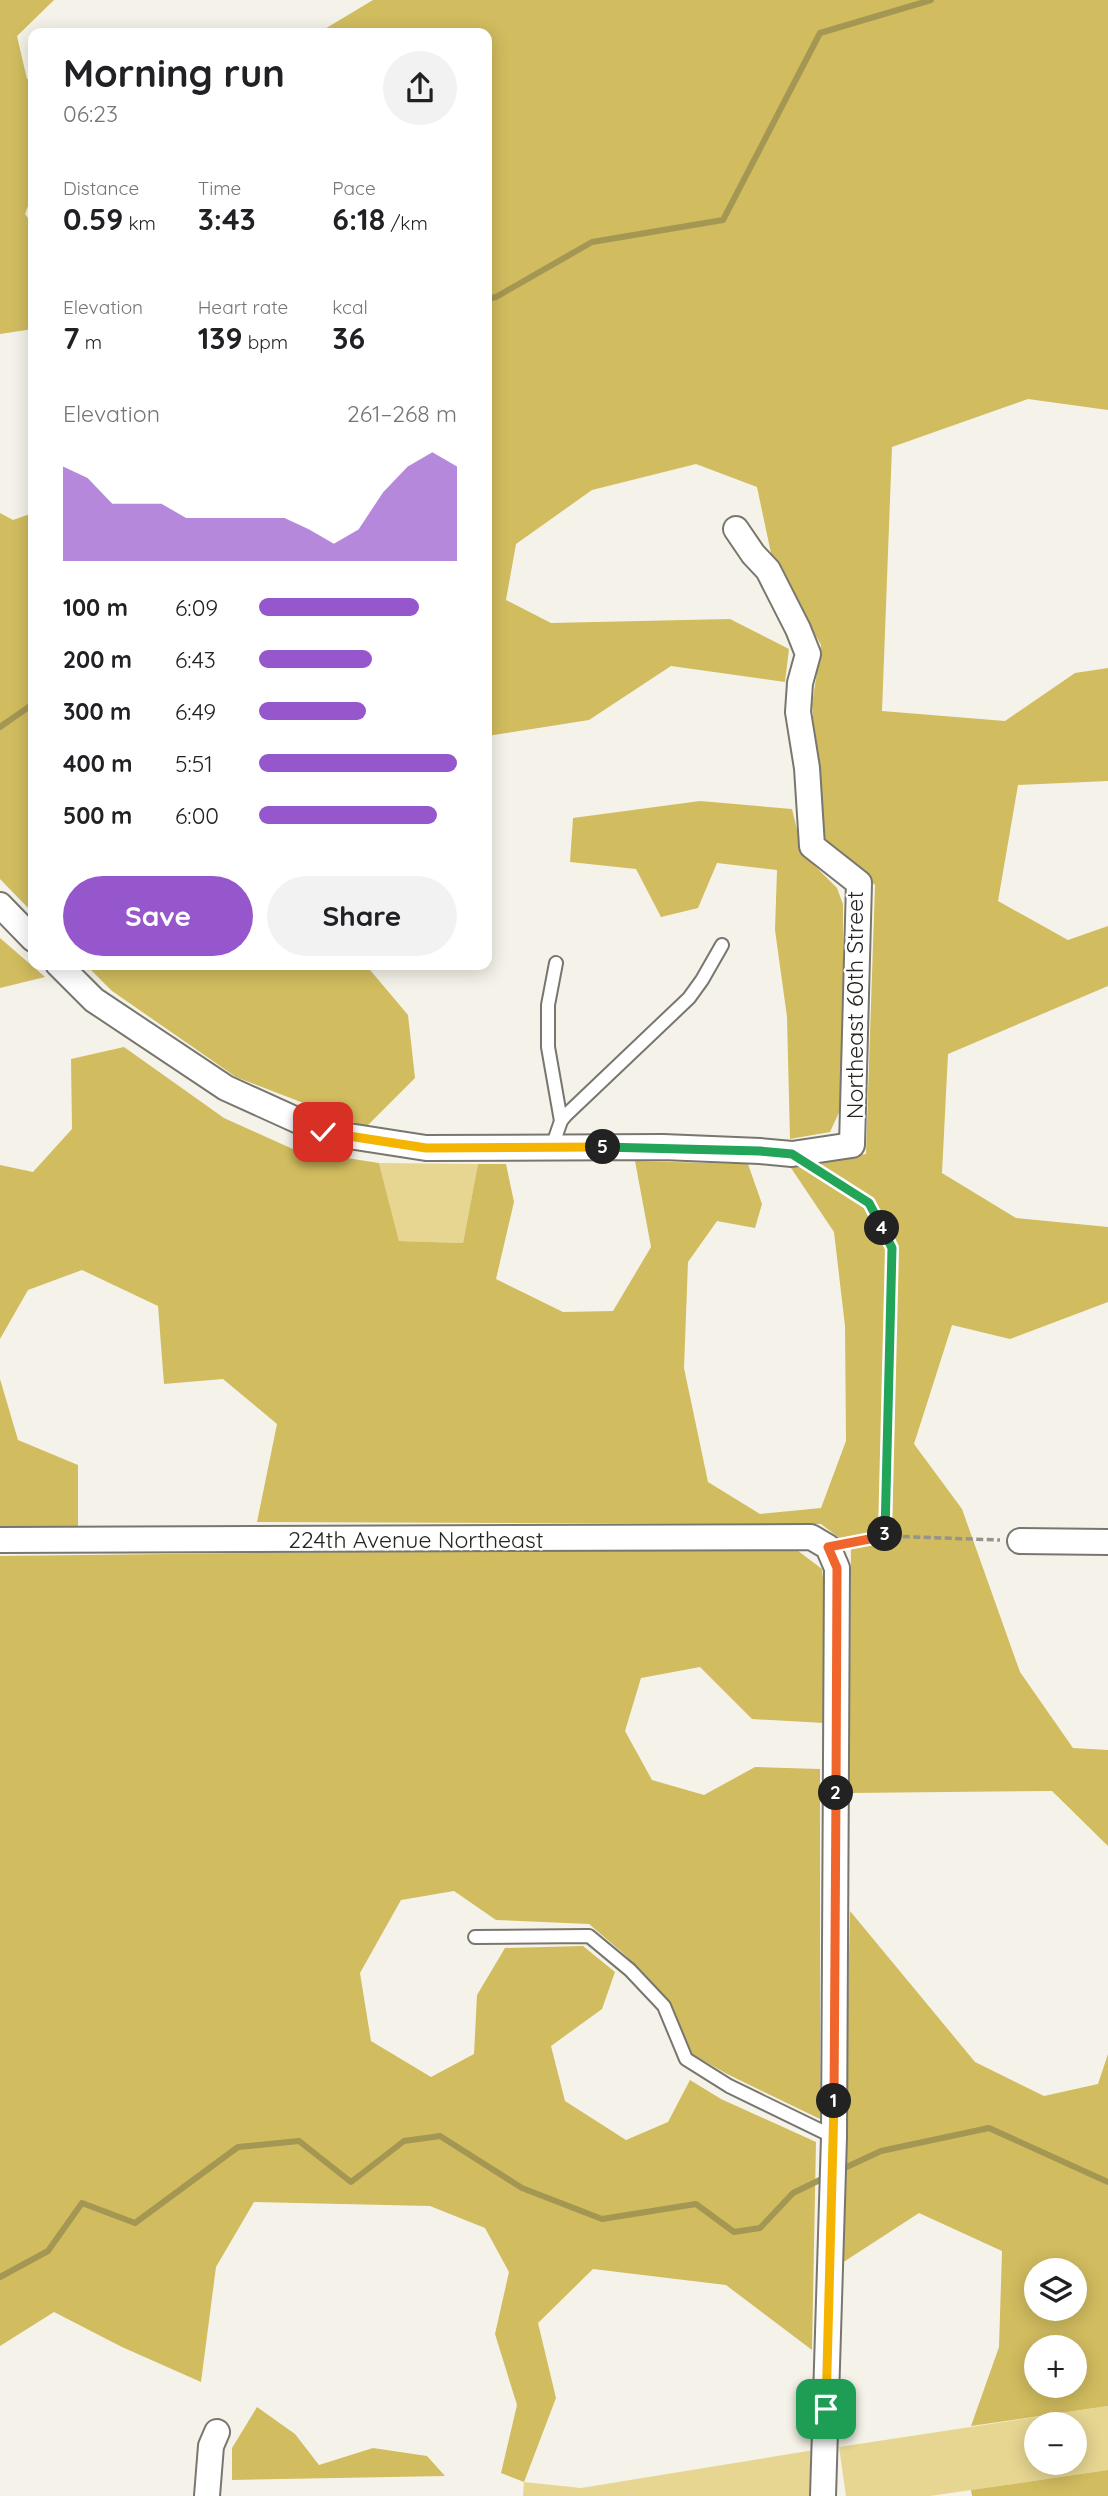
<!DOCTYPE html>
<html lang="en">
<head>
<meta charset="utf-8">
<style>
	:root { --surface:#fff; --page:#f2f2f2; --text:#202124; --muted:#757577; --accent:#9757cc }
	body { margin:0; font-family:Quicksand,sans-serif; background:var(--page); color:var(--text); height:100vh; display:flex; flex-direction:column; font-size:26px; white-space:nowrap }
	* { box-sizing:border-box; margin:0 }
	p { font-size:23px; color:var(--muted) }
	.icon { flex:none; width:38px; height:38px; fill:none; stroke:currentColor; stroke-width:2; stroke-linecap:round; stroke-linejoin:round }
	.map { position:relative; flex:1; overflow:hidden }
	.details { position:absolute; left:28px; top:28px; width:464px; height:942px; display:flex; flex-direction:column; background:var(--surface); border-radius:14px; box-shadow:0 4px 18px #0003 }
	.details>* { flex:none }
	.controls { position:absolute; left:1024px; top:2258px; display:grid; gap:14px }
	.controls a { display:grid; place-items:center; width:63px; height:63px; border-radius:50%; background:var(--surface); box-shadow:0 4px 18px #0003; font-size:35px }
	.pin { position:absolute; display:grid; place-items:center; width:60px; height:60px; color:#fff; margin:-30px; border-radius:14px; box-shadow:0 4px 10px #0006 }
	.km { position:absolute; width:35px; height:35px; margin:-18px; border-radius:50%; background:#222; color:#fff; font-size:19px; line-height:35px; text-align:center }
	.round { display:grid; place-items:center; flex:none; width:74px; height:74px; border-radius:37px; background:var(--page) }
	.head { display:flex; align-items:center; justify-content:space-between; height:119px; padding:0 35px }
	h1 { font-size:38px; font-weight:700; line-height:52px }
	.metrics { display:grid; grid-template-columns:repeat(3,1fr); gap:10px; height:119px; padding:7px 35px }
	.metrics div { display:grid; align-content:center }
	.metrics b { font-size:30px; font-weight:700 }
	.metrics small { font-size:19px; font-weight:400 }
	.metrics p { font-size:19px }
	.chart { height:196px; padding:14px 35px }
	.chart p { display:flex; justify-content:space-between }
	.chart svg { width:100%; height:126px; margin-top:7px; fill:var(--accent); opacity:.7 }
	.action { display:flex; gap:14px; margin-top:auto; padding:14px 35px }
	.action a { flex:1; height:80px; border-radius:42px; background:var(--accent); color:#fff; font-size:28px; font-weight:700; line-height:80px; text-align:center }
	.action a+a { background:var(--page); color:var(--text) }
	ul { padding:0 35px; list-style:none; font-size:23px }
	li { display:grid; grid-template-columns:112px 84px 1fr; align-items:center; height:52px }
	li i { height:18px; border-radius:9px; background:var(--accent) }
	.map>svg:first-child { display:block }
	.green { fill:#e6d691; fill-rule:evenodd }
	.forest { fill:#d1bc5f; fill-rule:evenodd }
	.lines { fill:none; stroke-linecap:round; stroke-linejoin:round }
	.stream { stroke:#a49653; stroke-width:6 }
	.service-casing { stroke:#78766e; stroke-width:16 }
	.minor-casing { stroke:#78766e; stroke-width:28 }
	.path { stroke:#94938c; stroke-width:3.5; stroke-dasharray:7 3.5; stroke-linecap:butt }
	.service { stroke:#fff; stroke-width:12 }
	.minor { stroke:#fff; stroke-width:24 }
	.split-1-casing { stroke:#fff; stroke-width:14 }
	.split-2-casing { stroke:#fff; stroke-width:14 }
	.split-3-casing { stroke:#fff; stroke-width:14 }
	.split-4-casing { stroke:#fff; stroke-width:14 }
	.split-5-casing { stroke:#fff; stroke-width:14 }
	.split-6-casing { stroke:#fff; stroke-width:14 }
	.split-1 { stroke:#f5b400; stroke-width:9 }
	.split-2 { stroke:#f0652b; stroke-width:9 }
	.split-3 { stroke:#f0652b; stroke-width:9 }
	.split-4 { stroke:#22a559; stroke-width:9 }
	.split-5 { stroke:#22a559; stroke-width:9 }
	.split-6 { stroke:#f5b400; stroke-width:9 }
	.labels { text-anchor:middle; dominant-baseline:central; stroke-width:5; stroke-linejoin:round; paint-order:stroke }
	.street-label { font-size:23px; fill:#252521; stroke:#fff }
</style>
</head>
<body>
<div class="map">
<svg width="1108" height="2496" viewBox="0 0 1108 2496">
	<rect width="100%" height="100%" fill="#f5f3e9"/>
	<g class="green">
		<polygon points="379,1163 478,1164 463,1243 399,1241"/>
		<path d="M1108,2406v64l-178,26h-84l-7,-49zM1036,2424h38v38h-38z"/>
		<polygon points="814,2450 815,2496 523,2496 524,2482 581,2488"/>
	</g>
	<g class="forest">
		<polygon points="0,0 54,0 17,36 27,79 33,79 33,192 25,214 33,225 33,329 0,334"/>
		<polygon points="373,0 1108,0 1108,410 1028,399 892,447 882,711 1005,721 1075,673 1108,668 1108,781 1018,785 998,901 1068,940 1108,926 1108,986 948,1054 942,1173 1016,1218 1108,1227 1108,1302 1010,1339 952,1325 914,1444 962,1509 1020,1672 1073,1748 1108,1750 1108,1846 1052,1791 849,1793 851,1547 821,1524 257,1522 277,1424 223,1379 164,1384 158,1306 82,1270 28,1290 0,1339 0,1165 33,1172 72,1129 71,1059 124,1047 224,1118 295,1150 379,1163 399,1241 463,1243 478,1164 506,1164 514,1202 496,1279 563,1312 613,1311 651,1247 635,1161 748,1164 762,1204 755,1228 717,1221 688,1262 684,1368 708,1482 760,1514 821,1508 846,1441 845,1326 834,1232 789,1165 866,1154 875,885 823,841 812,705 821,645 772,558 757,487 696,464 592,490 516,544 506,600 551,623 730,619 789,649 785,682 671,666 589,720 487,736 486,33 318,33"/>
		<polygon points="0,513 13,520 33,513 33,913 0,879"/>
		<polygon points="700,801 792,809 803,854 837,888 843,904 843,1104 830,1132 790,1139 787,1017 775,930 777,870 717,863 698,908 661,917 636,869 570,862 573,818"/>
		<polygon points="0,938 45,977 0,988"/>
		<polygon points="85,964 365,964 408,1015 415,1078 366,1127 236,1077 112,991"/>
		<polygon points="0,1379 18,1440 78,1465 78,1526 0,1528"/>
		<polygon points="793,1547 822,1569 826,1605 824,1723 752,1719 700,1667 641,1678 625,1731 652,1780 704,1795 755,1767 820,1769 820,2119 727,2074 690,2053 670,2002 624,1954 589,1924 496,1920 454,1891 401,1900 360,1973 371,2041 431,2077 474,2054 477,1995 505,1948 583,1946 615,1972 602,2009 551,2046 565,2101 626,2140 668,2122 690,2080 721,2099 816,2142 812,2350 726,2285 593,2269 538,2323 556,2398 524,2482 501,2473 517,2405 495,2334 509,2272 485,2228 430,2206 254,2202 216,2267 201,2382 122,2347 54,2312 0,2346 0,1556"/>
		<path d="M850,1911l125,151 69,34 54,-12 10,-30v352l-137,20 28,-79 3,-96 -83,-38 -77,50zM1036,2270h38v38h-38zM1036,2347h38v38h-38z"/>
		<polygon points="257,2407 295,2434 319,2465 373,2448 427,2456 445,2476 232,2480 232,2448"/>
		<polygon points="1108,2470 1108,2496 972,2496 971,2490"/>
	</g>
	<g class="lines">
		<g class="stream">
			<polyline points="486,299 496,297 592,242 723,220 820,33 931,0"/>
			<polyline points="0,727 33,704"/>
			<polyline points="838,2171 881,2151 989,2128 1108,2182"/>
			<polyline points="0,2277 48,2251 82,2203 135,2223 238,2147 299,2141 351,2182 404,2141 440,2136 522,2188 602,2219 696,2204 734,2232 760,2228 793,2193 828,2176"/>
		</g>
		<defs>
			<g id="service">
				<polyline points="556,963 548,1005 548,1047 561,1121"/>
				<polyline points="552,1147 561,1121 566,1115 689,998 702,980 722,945"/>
				<polyline points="475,1937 589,1936 630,1970 664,2006 686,2059 729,2086 834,2137"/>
			</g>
			<g id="minor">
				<polyline points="0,905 33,939"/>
				<polyline points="58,964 94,1000 226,1088 323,1132 426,1148 663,1147 760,1151 792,1154 852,1145 859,883 812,846 807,768 798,712 800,683 808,654 798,629 768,570 753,554 736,529"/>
				<polyline points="0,1540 811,1537 828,1547 837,1568 834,2137 823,2496"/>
				<polyline points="1020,1541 1108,1542"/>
				<polyline points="207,2496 211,2446 217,2432"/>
			</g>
		</defs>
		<use href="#service" class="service-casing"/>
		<use href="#minor" class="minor-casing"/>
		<g class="path">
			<polyline points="820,1172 869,1203 892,1248 885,1536"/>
			<polyline points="851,1543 885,1536 1000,1540"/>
		</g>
		<use href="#service" class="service"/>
		<use href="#minor" class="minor"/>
	</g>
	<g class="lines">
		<defs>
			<polyline id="split-1" points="826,2409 834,2101"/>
			<polyline id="split-2" points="834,2101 836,1793"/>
			<polyline id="split-3" points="836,1793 837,1568 828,1547 885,1536 885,1534"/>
			<polyline id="split-4" points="882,1228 892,1248 885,1534"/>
			<polyline id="split-5" points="603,1147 760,1151 792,1154 869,1203 882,1228"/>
			<polyline id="split-6" points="323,1132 426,1148 603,1147"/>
		</defs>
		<use href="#split-1" class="split-1-casing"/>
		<use href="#split-2" class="split-2-casing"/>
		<use href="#split-3" class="split-3-casing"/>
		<use href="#split-4" class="split-4-casing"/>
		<use href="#split-5" class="split-5-casing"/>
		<use href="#split-6" class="split-6-casing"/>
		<use href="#split-1" class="split-1"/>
		<use href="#split-2" class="split-2"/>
		<use href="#split-3" class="split-3"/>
		<use href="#split-4" class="split-4"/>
		<use href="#split-5" class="split-5"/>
		<use href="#split-6" class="split-6"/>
	</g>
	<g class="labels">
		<g class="street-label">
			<text transform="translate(854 1005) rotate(-90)">Northeast 60th Street</text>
			<text x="416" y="1539">224th Avenue Northeast</text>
		</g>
	</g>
</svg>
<div class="controls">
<a><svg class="icon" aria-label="layers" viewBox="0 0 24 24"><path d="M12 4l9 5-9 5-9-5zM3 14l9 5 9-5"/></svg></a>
<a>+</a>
<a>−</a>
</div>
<div class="pin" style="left:826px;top:2409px;background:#1e9e55"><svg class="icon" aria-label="arrive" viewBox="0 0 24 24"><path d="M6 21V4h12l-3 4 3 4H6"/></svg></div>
<div class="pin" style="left:323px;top:1132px;background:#d93025"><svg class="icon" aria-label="check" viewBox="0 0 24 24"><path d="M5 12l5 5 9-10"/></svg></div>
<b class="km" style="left:834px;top:2101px">1</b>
<b class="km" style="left:836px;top:1793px">2</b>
<b class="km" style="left:885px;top:1534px">3</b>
<b class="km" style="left:882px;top:1228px">4</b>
<b class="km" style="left:603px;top:1147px">5</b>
<section class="details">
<div class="head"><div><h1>Morning run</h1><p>06:23</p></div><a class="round"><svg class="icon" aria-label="share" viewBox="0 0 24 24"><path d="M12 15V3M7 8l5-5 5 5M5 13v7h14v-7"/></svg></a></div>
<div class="metrics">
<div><p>Distance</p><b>0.59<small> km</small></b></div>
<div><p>Time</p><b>3:43</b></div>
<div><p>Pace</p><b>6:18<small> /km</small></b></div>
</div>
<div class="metrics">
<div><p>Elevation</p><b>7<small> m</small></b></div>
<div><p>Heart rate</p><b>139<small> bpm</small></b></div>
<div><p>kcal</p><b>36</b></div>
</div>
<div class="chart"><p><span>Elevation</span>261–268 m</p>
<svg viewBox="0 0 160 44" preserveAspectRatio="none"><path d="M0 44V11L10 15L20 24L30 24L40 24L50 29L60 29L70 29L80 29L90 29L100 33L110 38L120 33L130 20L140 11L150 6L160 11V44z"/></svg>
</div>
<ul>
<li><b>100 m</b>6:09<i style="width:81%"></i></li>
<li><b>200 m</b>6:43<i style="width:57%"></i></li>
<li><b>300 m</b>6:49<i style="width:54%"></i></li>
<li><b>400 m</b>5:51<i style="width:100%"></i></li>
<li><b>500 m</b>6:00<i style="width:90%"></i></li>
</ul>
<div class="action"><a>Save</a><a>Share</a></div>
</section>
</div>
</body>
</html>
